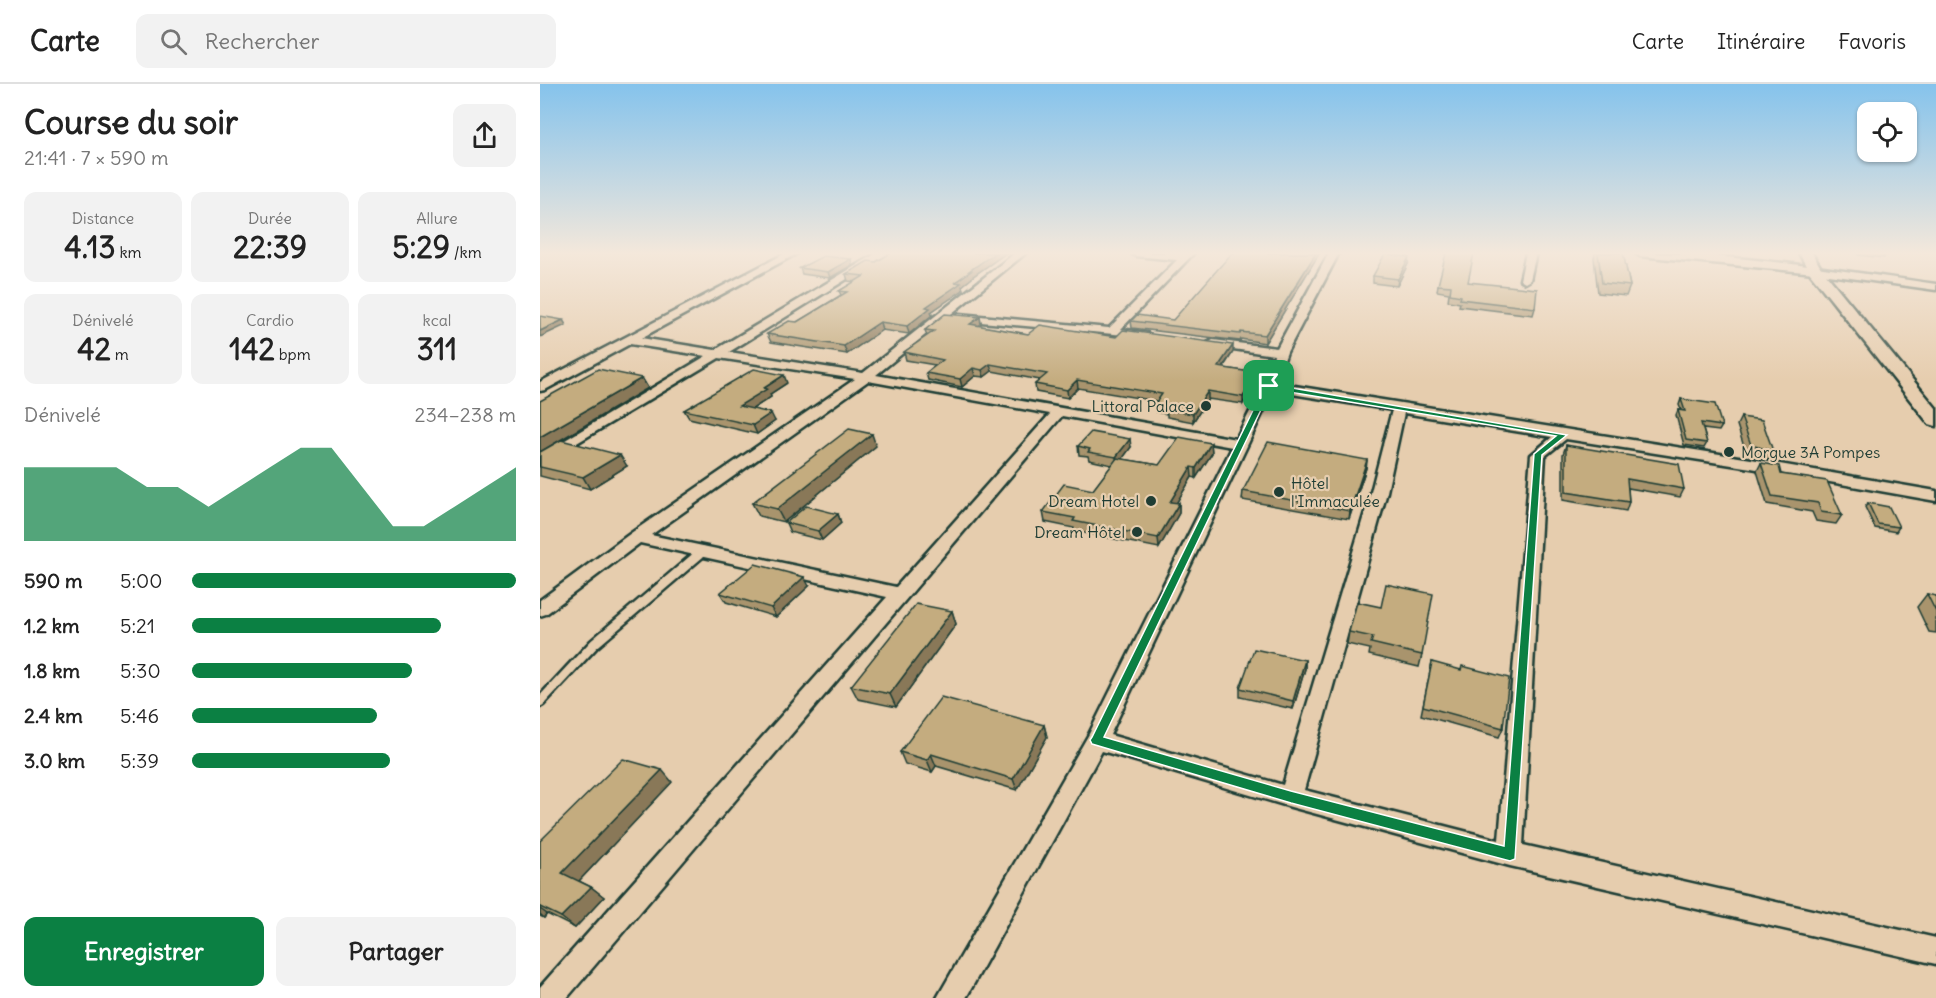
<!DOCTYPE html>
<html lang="fr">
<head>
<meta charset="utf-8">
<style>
	:root { --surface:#fff; --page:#f2f2f2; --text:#222; --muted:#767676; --line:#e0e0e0; --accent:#0b8043 }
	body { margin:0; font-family:Delius,sans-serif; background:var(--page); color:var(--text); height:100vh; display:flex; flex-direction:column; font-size:22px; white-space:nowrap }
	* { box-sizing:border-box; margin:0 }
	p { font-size:20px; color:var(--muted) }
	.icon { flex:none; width:33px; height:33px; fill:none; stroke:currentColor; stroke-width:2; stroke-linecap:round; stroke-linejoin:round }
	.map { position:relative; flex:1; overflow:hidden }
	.side { display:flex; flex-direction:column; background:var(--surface); width:540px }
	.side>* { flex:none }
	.buttons { position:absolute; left:1317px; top:18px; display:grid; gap:12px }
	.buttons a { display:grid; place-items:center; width:60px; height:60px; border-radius:12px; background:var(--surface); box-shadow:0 2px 4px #0004; font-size:30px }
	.pin { position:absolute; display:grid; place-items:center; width:51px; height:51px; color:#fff; margin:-26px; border-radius:12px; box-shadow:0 3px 9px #0006 }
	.round { display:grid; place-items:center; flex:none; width:63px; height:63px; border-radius:12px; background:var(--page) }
	.head { display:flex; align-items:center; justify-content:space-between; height:102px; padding:0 24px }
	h1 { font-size:33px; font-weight:700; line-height:45px }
	.figures { display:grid; grid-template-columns:repeat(3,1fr); gap:9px; height:102px; padding:6px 24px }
	.figures div { display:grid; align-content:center; border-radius:12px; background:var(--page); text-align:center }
	.figures b { font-size:30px; font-weight:700 }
	.figures small { font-size:16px; font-weight:400 }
	.figures p { font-size:16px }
	.chart { height:168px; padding:12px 24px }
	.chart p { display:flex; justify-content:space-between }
	.chart svg { width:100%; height:108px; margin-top:6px; fill:var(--accent); opacity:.7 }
	.action { display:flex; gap:12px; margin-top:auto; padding:12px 24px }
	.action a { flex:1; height:69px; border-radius:12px; background:var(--accent); color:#fff; font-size:24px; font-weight:700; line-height:69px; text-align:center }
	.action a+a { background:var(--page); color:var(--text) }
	ul { padding:0 24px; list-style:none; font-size:20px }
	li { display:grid; grid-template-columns:96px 72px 1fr; align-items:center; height:45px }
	li i { height:15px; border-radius:8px; background:var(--accent) }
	header { display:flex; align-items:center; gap:36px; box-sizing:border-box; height:84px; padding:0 30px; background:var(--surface); border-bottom:2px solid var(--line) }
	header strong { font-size:28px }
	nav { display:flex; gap:33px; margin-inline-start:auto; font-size:21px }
	.search { width:420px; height:54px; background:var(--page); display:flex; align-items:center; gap:15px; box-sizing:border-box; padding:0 21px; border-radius:12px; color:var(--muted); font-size:22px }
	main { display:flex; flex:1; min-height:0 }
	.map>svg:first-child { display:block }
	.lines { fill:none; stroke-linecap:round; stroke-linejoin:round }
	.lane-casing { stroke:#1f3d34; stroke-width:14 }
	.street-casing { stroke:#1f3d34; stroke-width:5 }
	.secondary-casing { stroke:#1f3d34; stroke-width:5 }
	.lane { stroke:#e6cdae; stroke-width:9 }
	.street { fill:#e6cdae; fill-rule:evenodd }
	.secondary { fill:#e6cdae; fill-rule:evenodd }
	.wall { fill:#a9946d; stroke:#1f3d34; stroke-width:1.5 }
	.shaded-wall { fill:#897859; stroke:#1f3d34; stroke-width:1.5 }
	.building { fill:#c4ac7f; stroke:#1f3d34; stroke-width:1.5 }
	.route { fill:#0b8043; stroke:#fff; stroke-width:1.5; fill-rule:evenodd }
	.poi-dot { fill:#1f3d34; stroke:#e6cdae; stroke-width:2 }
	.labels { text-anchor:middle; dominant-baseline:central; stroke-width:4.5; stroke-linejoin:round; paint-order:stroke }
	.poi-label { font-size:16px; fill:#1f3d34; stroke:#e6cdae; text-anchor:end }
</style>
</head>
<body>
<header>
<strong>Carte</strong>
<div class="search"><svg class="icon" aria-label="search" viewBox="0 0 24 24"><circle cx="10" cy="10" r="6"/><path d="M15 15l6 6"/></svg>Rechercher</div>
<nav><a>Carte</a><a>Itinéraire</a><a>Favoris</a></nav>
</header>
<main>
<section class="side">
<div class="head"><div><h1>Course du soir</h1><p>21:41 · 7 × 590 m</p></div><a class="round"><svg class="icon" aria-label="share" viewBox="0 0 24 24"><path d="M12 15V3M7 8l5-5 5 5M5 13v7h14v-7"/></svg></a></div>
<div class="figures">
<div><p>Distance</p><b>4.13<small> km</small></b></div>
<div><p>Durée</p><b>22:39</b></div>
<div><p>Allure</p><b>5:29<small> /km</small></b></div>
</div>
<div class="figures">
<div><p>Dénivelé</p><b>42<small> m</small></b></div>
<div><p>Cardio</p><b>142<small> bpm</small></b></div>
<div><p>kcal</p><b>311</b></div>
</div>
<div class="chart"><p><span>Dénivelé</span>234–238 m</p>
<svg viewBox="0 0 160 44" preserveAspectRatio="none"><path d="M0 44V14L10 14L20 14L30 14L40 22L50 22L60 30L70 22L80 14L90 6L100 6L110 22L120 38L130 38L140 30L150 22L160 14V44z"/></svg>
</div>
<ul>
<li><b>590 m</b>5:00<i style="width:100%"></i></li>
<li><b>1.2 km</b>5:21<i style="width:77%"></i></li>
<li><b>1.8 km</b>5:30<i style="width:68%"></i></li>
<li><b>2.4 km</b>5:46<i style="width:57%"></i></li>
<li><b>3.0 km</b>5:39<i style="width:61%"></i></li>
</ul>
<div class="action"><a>Enregistrer</a><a>Partager</a></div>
</section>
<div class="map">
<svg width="1396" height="914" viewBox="0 0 1396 914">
	<rect width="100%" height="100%" fill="#e6cdae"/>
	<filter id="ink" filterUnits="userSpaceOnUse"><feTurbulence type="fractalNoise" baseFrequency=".0167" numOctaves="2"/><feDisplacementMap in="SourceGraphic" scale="12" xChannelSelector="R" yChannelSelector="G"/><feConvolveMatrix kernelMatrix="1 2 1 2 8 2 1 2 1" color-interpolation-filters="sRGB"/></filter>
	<g filter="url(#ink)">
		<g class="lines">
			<defs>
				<polyline id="lane" points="0,618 54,560 163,467"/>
				<g id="street">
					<path d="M246,169h12l-157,85 74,12 162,-97h12l-160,99 134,21 152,-120h11l-150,122 360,64 27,-53 11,-31 -61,-9 -6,-3 6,-3 64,8 52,-95h10l-52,99 -11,31 475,76 185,32v10l-185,-33 -185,-29 -21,17 -22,389 413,93v26l-426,-98 -219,-59 -189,-56 -136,247h-29l152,-264 143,-287 -170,-31 -495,582h-27v-11l347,-390 -247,-54 -94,71 -6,2v-16l91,-67 224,-154 -136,-21 -179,107v-10l166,-99 -76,-12 -85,46 -5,1v-9zM328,297l182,33 -154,173 -245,-52zM733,307l119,19 -21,82 -88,293 -173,-50zM864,329l148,24 -21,18 -32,385 -195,-50 83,-298z"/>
					<polygon points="591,169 654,169 581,245 607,249 607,253 419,236 413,233 419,230 569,244 637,176 596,172"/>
					<polygon points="986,169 996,169 990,196 985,199 980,196"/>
					<path d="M1095,169c101,0 202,17 301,31v6l-121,-17 -175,-17z"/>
				</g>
				<polygon id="secondary" points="1259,169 1272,169 1281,184 1396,324 1396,342 1389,340 1270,189"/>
			</defs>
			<use href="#lane" class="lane-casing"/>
			<use href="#street" class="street-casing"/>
			<use href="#secondary" class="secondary-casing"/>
			<use href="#lane" class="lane"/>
			<use href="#street" class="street"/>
			<use href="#secondary" class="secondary"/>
		</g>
		<g class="wall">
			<polygon points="351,169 466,169 432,193 432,194 422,202 423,206 391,228 392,231 369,250 342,246 307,270 231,258 227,250 257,238 301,211 299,207 315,198 308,197 306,190 336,178"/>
			<polygon points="779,169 725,259 701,255 700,257 592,244 591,237 633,236"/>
			<polygon points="1055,169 1083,169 1090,202 1086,212 1058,209 1054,174"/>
			<polygon points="1317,169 1346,169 1344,174 1318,171"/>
			<polygon points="311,175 312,181 290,194 262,190 260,184"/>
			<polygon points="868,180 857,202 833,199 833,192"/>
			<polygon points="928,198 995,224 993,231 919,222 920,219 908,217 909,209 897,207 898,201"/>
			<polygon points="440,233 441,240 439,242 488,250 576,253 693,268 683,284 717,289 717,296 703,320 668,315 653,338 627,333 627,330 616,328 615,320 617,317 538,304 528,314 496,308 495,300 500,296 452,287 444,293 435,292 422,303 388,296 386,289 395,281 366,276 364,268 387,252 385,246"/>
			<polygon points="102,294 108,304 21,356 87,382 50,405 0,392 0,317"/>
			<polygon points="247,299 230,310 231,313 212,325 235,337 217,350 149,334 144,326"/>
			<polygon points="1141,315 1182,342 1179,347 1163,345 1167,359 1164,364 1144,361 1136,331 1138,326 1141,326 1139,321"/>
			<polygon points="1201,333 1233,367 1229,376 1206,369 1197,341"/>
			<polygon points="671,359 672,369 656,394 652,393 636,419 639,419 639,429 619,464 534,447 534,444 505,438 503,428 553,406 572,381 549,376 548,372 539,371 538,362 591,363 582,375 619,381"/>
			<polygon points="1026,361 1144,405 1140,413 1088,404 1089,418 1086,427 1023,416 1023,370"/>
			<polygon points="336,362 244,438 219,432 212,419"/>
			<polygon points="827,376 826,384 809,435 702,416 703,407"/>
			<polygon points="1221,379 1241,390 1302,431 1296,440 1276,437 1272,428 1227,420 1217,387"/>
			<polygon points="1328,419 1359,443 1356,448 1335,444 1325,423"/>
			<polygon points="298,430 301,439 282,456 250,448 246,439"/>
			<polygon points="269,502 236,533 186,518 180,509"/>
			<polygon points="1387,510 1396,512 1396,549 1389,548 1377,523"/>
			<polygon points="817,518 882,571 879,583 829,571 830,565 807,560 809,548"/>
			<polygon points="412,527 416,540 356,623 318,615 311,602"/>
			<polygon points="765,576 765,585 753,625 700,613 700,604"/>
			<polygon points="892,578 963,644 959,653 881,631"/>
			<polygon points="504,641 507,653 477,706 396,682 392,688 365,680 360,668"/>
			<polygon points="132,698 39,797 51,803 64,813 35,844 7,830 4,834 0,832 0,757"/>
		</g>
		<g class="shaded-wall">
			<polygon points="455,169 466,169 432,193 432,194 422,202 423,206 391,228 392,231 369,250 367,242 386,223 429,187"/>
			<polygon points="776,169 779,170 725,259 725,251"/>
			<polygon points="869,173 868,180 857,202 858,195"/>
			<polygon points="311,175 312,181 290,194 288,188"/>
			<polygon points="440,233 441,240 432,248 430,240"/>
			<polygon points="23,236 26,241 0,253 0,247"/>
			<polygon points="340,238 342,246 307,270 304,262"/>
			<polygon points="693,261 693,268 678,290 678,283"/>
			<polygon points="450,280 452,287 444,293 442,286"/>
			<polygon points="433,284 435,292 422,303 420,295"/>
			<polygon points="717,289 717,296 703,320 703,313"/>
			<polygon points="244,291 247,299 230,310 231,313 203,331 199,322 224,304"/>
			<polygon points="102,294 108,304 0,368 0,353"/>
			<polygon points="537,296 538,304 528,314 527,306"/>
			<polygon points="668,307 668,315 653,338 653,330"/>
			<polygon points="231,329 235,337 217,350 213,341"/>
			<polygon points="332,350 336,362 244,438 237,425"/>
			<polygon points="590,355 591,363 577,382 576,373"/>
			<polygon points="671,359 672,369 656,394 656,384"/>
			<polygon points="80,371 87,382 50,405 43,393"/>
			<polygon points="827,376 826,384 809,435 810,427"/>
			<polygon points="651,383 652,393 631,428 630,418"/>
			<polygon points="639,419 639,429 619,464 618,454"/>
			<polygon points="298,430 301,439 282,456 278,447"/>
			<polygon points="264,493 269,502 236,533 231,524"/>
			<polygon points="412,527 416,540 356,623 350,610"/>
			<polygon points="765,576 765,585 753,625 753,617"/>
			<polygon points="504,641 507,653 477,706 473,695"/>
			<polygon points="391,670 396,682 392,688 387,676"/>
			<polygon points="122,686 132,698 36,800 22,789"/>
			<polygon points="51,803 64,813 35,844 21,833"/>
			<polygon points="0,825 7,830 4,834 0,830"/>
		</g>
		<g class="building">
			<polygon points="351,169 455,169 429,187 431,187 415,198 421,199 386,223 390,224 367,242 340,238 304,262 227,250 249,237 257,238 307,208 299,207 324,192 306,190 328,177 336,178"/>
			<polygon points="692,169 776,169 725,251 701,248 700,250 591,237 597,231 633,236"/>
			<polygon points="906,169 934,169 928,198 997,205 995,224 920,215 921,212 910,210 911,202 898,201"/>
			<polygon points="1058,169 1083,169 1090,202 1062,199"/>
			<polygon points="845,170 869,173 858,195 833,192"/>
			<polygon points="283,172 311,175 288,188 260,184"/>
			<polygon points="405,230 440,233 430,240 488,250 500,241 576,253 583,246 693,261 678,283 717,289 703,313 668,307 653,330 626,326 629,323 615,320 622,310 537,296 527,306 495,300 507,290 450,280 442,286 433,284 420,295 386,289 403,276 364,268 394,247 385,246"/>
			<polygon points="0,232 23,236 0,247"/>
			<polygon points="58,285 102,294 0,353 0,317"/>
			<polygon points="214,285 244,291 224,304 227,305 199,322 231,329 213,341 144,326"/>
			<polygon points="1141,315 1175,320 1182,342 1161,339 1167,359 1146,356 1138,326 1145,327"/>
			<polygon points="1201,333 1222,336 1233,367 1211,361"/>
			<polygon points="309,345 332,350 237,425 212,419"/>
			<polygon points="551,348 590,355 576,373 548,368 550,365 538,362"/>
			<polygon points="639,353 671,359 656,384 651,383 630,418 639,419 618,454 533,437 535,434 503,428 524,400 553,406 577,374 619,381"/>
			<polygon points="21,356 80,371 43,393 0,383 0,368"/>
			<polygon points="728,358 827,376 810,427 703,407"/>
			<polygon points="1026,361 1139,380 1144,405 1087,395 1089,418 1026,408"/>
			<polygon points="1221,379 1239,382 1241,390 1287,397 1302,431 1281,428 1278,419 1232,412"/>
			<polygon points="1328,419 1349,423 1359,443 1338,440"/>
			<polygon points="266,422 298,430 278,447 246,439"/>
			<polygon points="215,480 264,493 231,524 180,509"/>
			<polygon points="846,500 893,510 882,571 831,559 833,553 809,548 817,518 841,523"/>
			<polygon points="1387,510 1396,512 1396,528"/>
			<polygon points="376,520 412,527 350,610 311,602"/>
			<polygon points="714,565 765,576 753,617 700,604"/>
			<polygon points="892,578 921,586 922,582 969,594 963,644 883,622"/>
			<polygon points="401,613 504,641 473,695 391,670 387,676 360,668"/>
			<polygon points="83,675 122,686 22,789 51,803 21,833 0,823 0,757"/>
		</g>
	</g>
	<linearGradient id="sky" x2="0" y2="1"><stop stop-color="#85c3ec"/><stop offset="0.57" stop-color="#f4e8db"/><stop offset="1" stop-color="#f4e8db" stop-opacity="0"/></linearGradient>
	<rect width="1396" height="297" fill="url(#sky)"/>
	<path class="route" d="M729,300l298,51 -25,20 -27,404 -5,2 -219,-58 -199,-59 -2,-4 2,-3 173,-351zM731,305l285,47 -22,18 -30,392 -213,-55 -187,-54z"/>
	<g class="poi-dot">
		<circle cx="666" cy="322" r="6"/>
		<circle cx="1189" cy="368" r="6"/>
		<circle cx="739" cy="408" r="6"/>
		<circle cx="611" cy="417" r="6"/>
		<circle cx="597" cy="448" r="6"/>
	</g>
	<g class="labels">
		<g class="poi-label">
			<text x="654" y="322">Littoral Palace</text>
			<text x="1201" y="368" text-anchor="start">Morgue 3A Pompes</text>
			<text x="751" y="399" text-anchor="start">Hôtel<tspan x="751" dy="18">l'Immaculée</tspan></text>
			<text x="599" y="417">Dream Hotel</text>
			<text x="585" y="448">Dream Hôtel</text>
		</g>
	</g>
</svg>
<div class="buttons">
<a><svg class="icon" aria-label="locate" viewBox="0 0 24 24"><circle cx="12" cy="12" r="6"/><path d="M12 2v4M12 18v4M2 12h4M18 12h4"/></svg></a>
</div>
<div class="pin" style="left:729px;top:302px;background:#1e9e55"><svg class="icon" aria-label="arrive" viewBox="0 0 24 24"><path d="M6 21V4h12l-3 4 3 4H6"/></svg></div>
</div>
</main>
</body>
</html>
